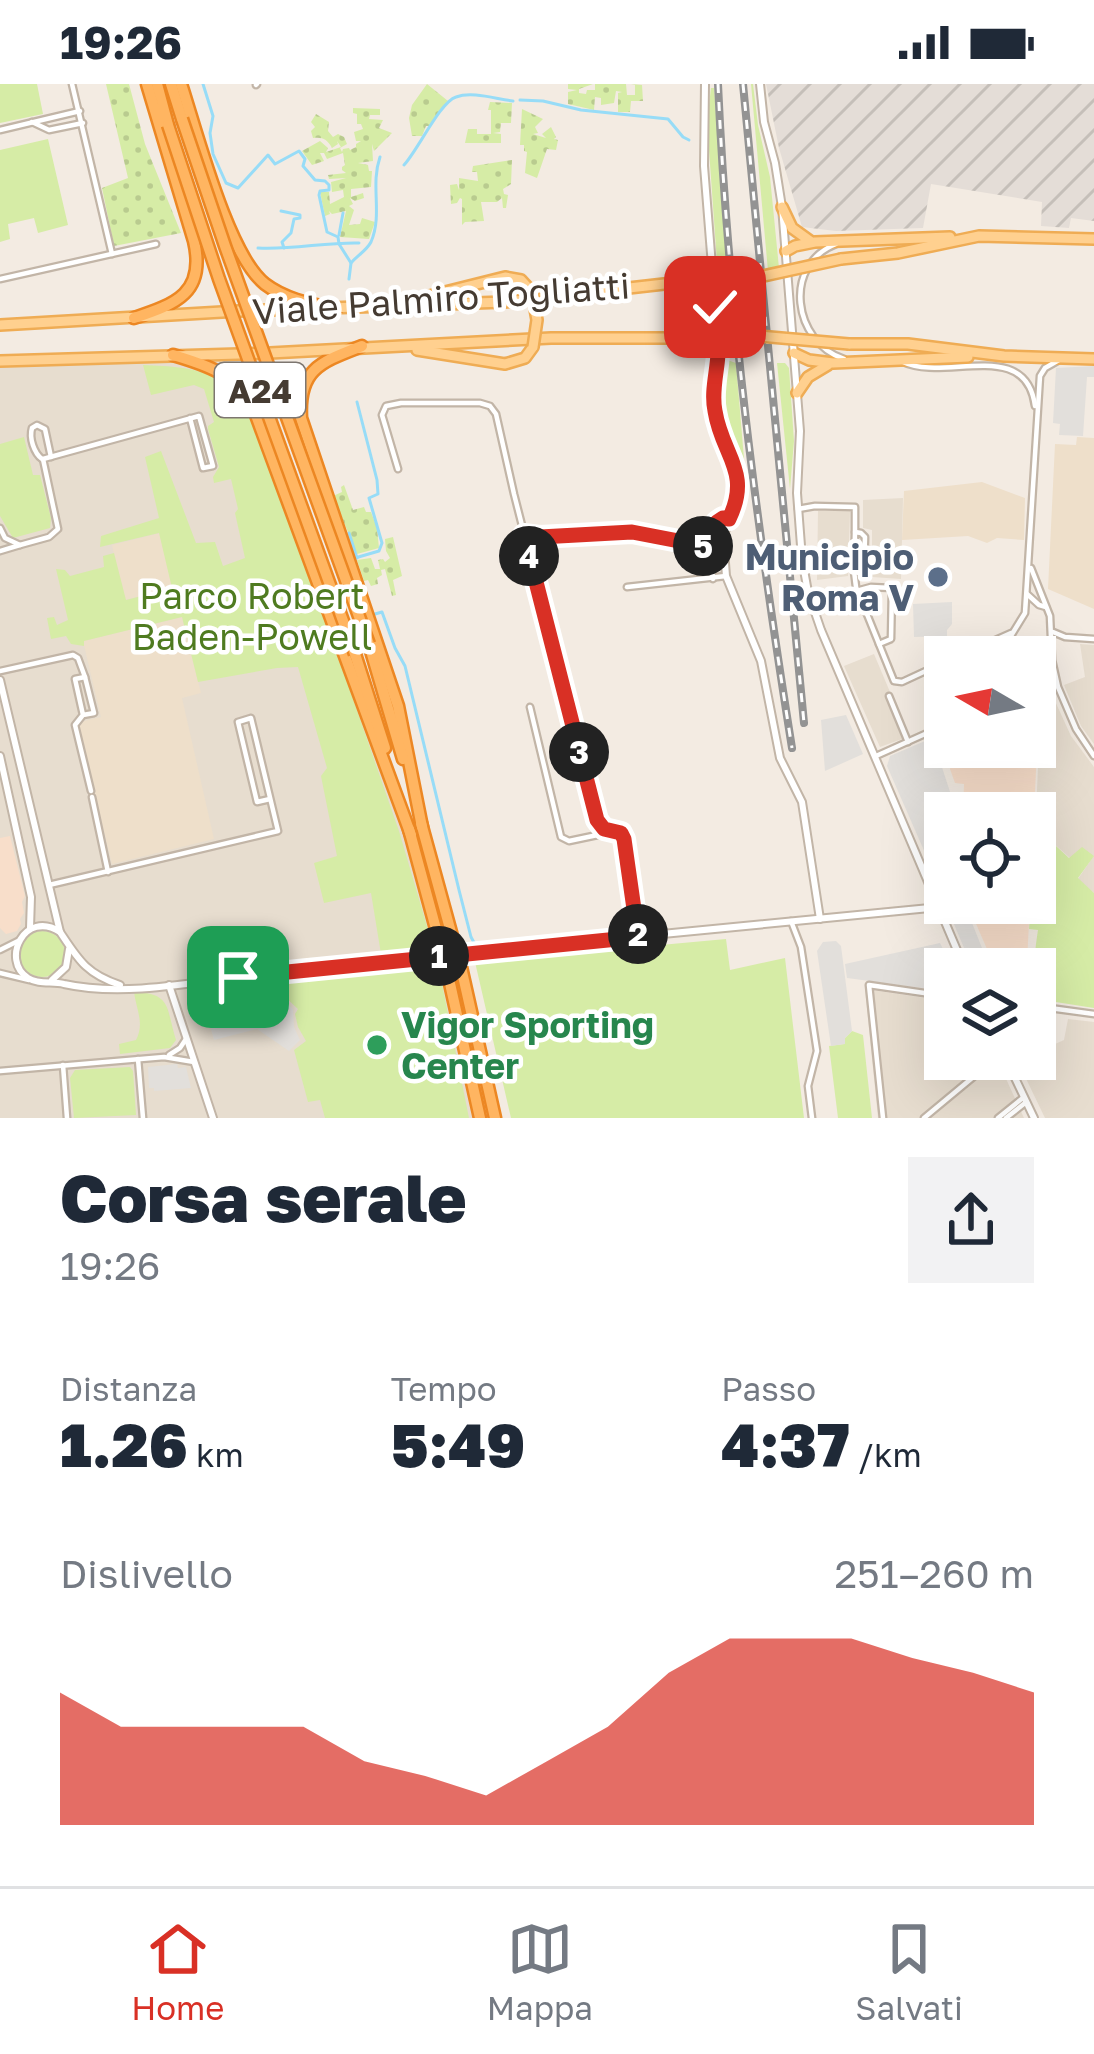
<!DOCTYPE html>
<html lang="it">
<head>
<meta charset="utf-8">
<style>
	:root { --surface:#fff; --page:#f2f2f3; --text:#1f2937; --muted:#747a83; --line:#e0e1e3; --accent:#d93025 }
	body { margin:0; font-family:"Golos Text",sans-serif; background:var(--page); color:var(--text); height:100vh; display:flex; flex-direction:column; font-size:45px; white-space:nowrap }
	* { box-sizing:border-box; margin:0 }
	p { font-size:39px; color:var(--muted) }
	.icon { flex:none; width:66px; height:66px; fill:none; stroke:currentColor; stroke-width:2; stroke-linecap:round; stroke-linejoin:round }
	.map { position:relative; height:1034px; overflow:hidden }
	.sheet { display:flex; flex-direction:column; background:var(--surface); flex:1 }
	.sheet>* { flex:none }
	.needle { width:78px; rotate:279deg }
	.buttons { position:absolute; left:924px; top:552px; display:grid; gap:24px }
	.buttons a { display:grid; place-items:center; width:132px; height:132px; border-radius:0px; background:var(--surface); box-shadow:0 12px 48px #0002; font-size:60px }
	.pin { position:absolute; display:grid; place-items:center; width:102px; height:102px; color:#fff; margin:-51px; border-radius:24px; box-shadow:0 6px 18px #0006 }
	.km { position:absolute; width:60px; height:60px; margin:-30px; border-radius:50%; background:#222; color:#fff; font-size:33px; line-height:60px; text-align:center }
	.round { display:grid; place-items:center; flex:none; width:126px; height:126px; border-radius:0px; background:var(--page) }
	.head { display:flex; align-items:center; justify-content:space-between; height:204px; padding:0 60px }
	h1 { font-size:66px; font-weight:800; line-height:90px }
	.metrics { display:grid; grid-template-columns:repeat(3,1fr); gap:18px; height:204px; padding:12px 60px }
	.metrics div { display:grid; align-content:center }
	.metrics b { font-size:60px; font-weight:800 }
	.metrics small { font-size:33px; font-weight:400 }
	.metrics p { font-size:33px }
	.chart { height:336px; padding:24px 60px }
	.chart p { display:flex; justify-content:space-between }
	.chart svg { width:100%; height:216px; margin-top:12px; fill:var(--accent); opacity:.7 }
	.status { display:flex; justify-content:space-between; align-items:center; height:84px; padding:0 60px; background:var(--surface); direction:ltr }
	.status svg { height:33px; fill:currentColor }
	.dock { display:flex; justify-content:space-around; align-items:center; height:168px; border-top:3px solid var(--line); background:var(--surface); font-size:33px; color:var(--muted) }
	.dock a { display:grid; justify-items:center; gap:6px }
	.dock .on { color:var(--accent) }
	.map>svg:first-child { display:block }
	.residential { fill:#e7ddcf }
	.commercial { fill:#f8deca }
	.industrial { fill:url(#industrial-furrows) }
	.education { fill:#eedfca }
	.green { fill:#d6eca6 }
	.garden { fill:url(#garden-dots) }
	.parking { fill:#e2dfdb }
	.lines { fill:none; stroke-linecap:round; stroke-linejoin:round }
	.stream { stroke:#97dcf7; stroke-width:3 }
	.minor-casing { stroke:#c2b5a7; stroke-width:9 }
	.tertiary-casing { stroke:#c2b5a7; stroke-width:10 }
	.primary-casing { stroke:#efac54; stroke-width:14 }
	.motorway-casing { stroke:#ec8723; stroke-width:15 }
	.minor { stroke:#fff; stroke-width:4.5 }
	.tertiary { stroke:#fff; stroke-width:6 }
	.primary { stroke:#ffd08f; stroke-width:9 }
	.motorway { stroke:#ffb561; stroke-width:10 }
	.rail-casing { stroke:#939393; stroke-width:8 }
	.rail { stroke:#fff; stroke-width:3; stroke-dasharray:9; stroke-linecap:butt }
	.primary-bridge-casing { stroke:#efac54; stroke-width:14; stroke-linecap:butt }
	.motorway-bridge-casing { stroke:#ec8723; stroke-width:15; stroke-linecap:butt }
	.primary-bridge { stroke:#ffd08f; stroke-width:9 }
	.motorway-bridge { stroke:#ffb561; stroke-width:10 }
	.route-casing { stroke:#fff; stroke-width:24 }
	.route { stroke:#d93025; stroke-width:15 }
	.service-dot { fill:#5c6f8a; stroke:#fff; stroke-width:4.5 }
	.leisure-dot { fill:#2e9e5b; stroke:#fff; stroke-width:4.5 }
	.labels { text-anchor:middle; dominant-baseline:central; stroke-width:9; stroke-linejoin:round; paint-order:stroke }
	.shield { fill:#fff; stroke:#7d7670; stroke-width:3 }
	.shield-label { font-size:33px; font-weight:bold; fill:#453b32 }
	.street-label { font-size:36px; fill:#453b32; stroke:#fff }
	.service-label { font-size:36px; font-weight:bold; fill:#4e5e75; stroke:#fff; text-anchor:end }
	.park-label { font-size:36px; fill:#4f7b20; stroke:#fff }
	.leisure-label { font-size:36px; font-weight:bold; fill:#27864d; stroke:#fff; text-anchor:start }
</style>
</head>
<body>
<div class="status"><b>19:26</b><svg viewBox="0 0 49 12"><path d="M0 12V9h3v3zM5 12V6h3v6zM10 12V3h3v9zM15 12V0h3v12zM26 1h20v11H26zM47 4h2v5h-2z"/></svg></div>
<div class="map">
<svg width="1094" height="1034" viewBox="0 0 1094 1034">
	<defs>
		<pattern id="industrial-furrows" width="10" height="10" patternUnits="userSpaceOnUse" patternTransform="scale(3)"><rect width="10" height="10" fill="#e4ddd7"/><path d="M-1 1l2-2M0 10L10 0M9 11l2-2" fill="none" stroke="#c5bfb9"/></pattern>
		<pattern id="garden-dots" width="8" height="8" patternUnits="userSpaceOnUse" patternTransform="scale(3)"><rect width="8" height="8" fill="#d6eca6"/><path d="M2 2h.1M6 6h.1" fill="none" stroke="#b9cb8f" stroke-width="1.8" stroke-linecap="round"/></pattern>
	</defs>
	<rect width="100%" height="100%" fill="#f3ebe2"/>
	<g class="residential">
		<polygon points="247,270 378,641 411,751 480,1034 0,1034 0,277"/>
		<polygon points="903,414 901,495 872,493 872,446 863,444 863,416"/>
		<polygon points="818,427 850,427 848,492 817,496"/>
		<polygon points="1080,560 1094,561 1094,660 1081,642 1064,601 1085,593"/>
		<polygon points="874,570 890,608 886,611 902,655 880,663 844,582"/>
		<polygon points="1049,604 1071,652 1094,683 1094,809 1078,795 1093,773 1070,774 1043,750 1044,733 1036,731 1041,610"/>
		<polygon points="865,905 945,917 945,975 997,975 1024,1034 878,1034"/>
		<polygon points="1068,935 1094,938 1094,1034 1045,1034 1017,976 1035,975 1035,969 1064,956"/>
	</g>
	<g class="commercial">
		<polygon points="1035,645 1038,645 1034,729 963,729 964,700 955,699 950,685 954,663 1035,663"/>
		<polygon points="10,752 25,812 22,818 24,829 20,835 21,840 17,847 6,850 0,844 0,754"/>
		<polygon points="967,819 1030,819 1027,878 990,872"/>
	</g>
	<polygon class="industrial" points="766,0 1094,0 1094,137 1071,134 1069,144 1041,142 1042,118 931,100 923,144 836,147 802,143 779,64"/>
	<g class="education">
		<polygon points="1077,353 1094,354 1094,525 1048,505 1055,360 1076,361"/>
		<polygon points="982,398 1025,414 1024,456 997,454 987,459 968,452 902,456 904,407"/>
		<polygon points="160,449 173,504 125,516 112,461"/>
		<polygon points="182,533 201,609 182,614 214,755 112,780 78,642 80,638 101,633 83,557"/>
	</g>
	<g class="green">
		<polygon points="0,0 37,0 43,30 0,39"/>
		<polygon points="751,0 753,0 758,41 770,93 779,184 768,187"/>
		<polygon points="711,4 714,4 728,192 718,192 707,38"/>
		<polygon points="48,55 68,141 38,149 34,134 8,140 10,155 0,158 0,66"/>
		<path d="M727,276l9,3 9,108c-25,-33 -28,-70 -23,-110z"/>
		<polygon points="777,279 785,279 789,284 794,357 790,405"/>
		<path d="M143,281c59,2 84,7 115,61l141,405 35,119 -53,4 -10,-61 -47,10 -10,-40 23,-7 -16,-80 6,-8 -29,-101 -21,1 -79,14 -16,-65 -98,24v5l-13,-2 -5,-8 -15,3 -4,-21 7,-1 3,8 11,-5 -12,-51 9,1 5,6 34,-9 -1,-11 11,-3 12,47 46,-12 -13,-55 -59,14 1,-11 58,-18 -14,-61 16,-6 35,92 19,-1 8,24 22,-8 -10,-45 3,-4 -7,-30 -17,4 -1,-6 6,-10 -11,-38v-3l6,-4 -10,-33 -10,-4 -43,10z"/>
		<polygon points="24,353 33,391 40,391 51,434 50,444 13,454 0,432 0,360"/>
		<path d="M1036,731l8,1 -1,18 26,24 13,-11 12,9 -16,22 16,15v115l-51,-8c-11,-24 -9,-44 -5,-70l-9,-1 2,-26h4z"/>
		<circle cx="42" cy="870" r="23"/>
		<polygon points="726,855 730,886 785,874 804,1034 511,1034 475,878"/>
		<polygon points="438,880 469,1034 325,1034 320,1016 308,1018 294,966 306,957 298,943 295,930 298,925 270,899"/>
		<path d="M134,908c38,1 32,16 42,48l-6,8 -50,6 -1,-10 17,-4c9,-17 0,-31 -2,-48z"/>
		<polygon points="852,947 863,951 872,1034 838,1034 829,962 844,960 845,954"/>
		<polygon points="130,983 133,987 136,1031 74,1034 70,994 75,986"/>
	</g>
	<g class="garden">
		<polygon points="106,0 129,0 145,60 181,149 114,162 102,104 128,94"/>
		<polygon points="427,0 448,17 429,42 426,42 422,52 412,52 409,34 412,21"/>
		<polygon points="568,0 593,0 579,5 579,9 586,10 587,6 595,6 595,0 626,0 627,11 635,11 635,1 631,0 642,1 643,17 631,17 630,28 618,28 618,9 622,8 616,7 614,19 601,21 601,14 595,13 594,26 568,20 568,8 577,6 568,5"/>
		<polygon points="490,18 512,19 511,39 501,39 500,48 493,49 501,50 501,59 465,59 468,45 477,45 477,50 491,50 491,26 488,26"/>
		<path d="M353,24l27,1v6h-10l-1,4 14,1 -4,8 13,5 -18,18 -2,-7 1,17 -15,2 10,2 1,6h3l-1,16 -20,2v8l12,-4 1,5 -9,3 -5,-3 3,6 -4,2 5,4 -5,15 11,-1 2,-6 13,4 -6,17 -29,-2 6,-26 -14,3 -3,-3 1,3 -5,2 -5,-24h9l1,12 14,-7 -1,-7 -11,2 -1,-10 15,-4 -17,1 -1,-4 18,-2 -4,-3v-3l3,-2 -2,-12 -16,6 -3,-6h-4l4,8 -12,4 -10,-14 18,-10 8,7 -2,4 15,-5 -4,-6 1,3 -6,4c-5,-9 -9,-11 -19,-10l-2,-7 4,-4 -4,-5 5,-8 13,8 -1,9 5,6 5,-3 6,3 3,7 -7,4 2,4 1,-3 6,-1 1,2 6,-3v-3l5,-3h-5l-2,-9 9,-3 -2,-5h-4v-10l-4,-1z"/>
		<polygon points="522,25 543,35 535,43 538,49 533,50 546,54 542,50 551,43 556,53 554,55 558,56 556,66 547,65 537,94 525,89 527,68 524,67 524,61 520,61"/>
		<polygon points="512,76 511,100 503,105 504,110 508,111 506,124 503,124 502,114 497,118 481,118 484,137 465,138 462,141 462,115 460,114 457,119 451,120 450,101 457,100 459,106 459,94 478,97 477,88 472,88 473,82"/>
		<polygon points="344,401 353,426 364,423 366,428 371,428 377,444 379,464 357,470 333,412 342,408 341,403"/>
		<polygon points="393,453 402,492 393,496 396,511 392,512 385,485 381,486 382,491 377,494 378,500 371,502 368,496 364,497 357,476 371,474 375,485 380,485 378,476 383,475 385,478 390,474 386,467 385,455"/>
	</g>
	<g class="parking">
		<polygon points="1094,282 1094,293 1087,293 1083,352 1059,351 1060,340 1053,339 1056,284"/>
		<polygon points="952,518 952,540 947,546 947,552 914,553 913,520"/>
		<polygon points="846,631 863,670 825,687 821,636"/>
		<polygon points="932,654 934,658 938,656 944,668 940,670 940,677 951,711 952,729 945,729 945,818 939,805 943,802 937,786 929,778 887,682 890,672"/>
		<polygon points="945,819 964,819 988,879 1004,882 1004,885 973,885"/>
		<polygon points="836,857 841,862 852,947 845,954 845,960 831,962 817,867 823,858"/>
		<polygon points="940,859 947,873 942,875 943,881 949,880 952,885 945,885 945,892 942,894 945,907 847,894 845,880"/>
		<polygon points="267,901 293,925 294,943 300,956 289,967 257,945 214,956 209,938 194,938 188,928 188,911"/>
		<polygon points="177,980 178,984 186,983 191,1004 154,1007 154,1004 149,1004 148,983"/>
	</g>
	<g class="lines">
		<g class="stream">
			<polyline points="203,0 213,32 210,49 213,70 226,99 238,104 268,71 275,80 299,67 305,75 303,82 315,96 325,97 329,101 329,106 320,107 319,111 327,148 338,153 339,160 351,179"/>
			<polyline points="520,16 543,17 581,26 668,35 683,53 689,56"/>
			<path d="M404,81c14,-15 36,-63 52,-68 16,-6 40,2 57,4"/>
			<polyline points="281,127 300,131 300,134 294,135 291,149 282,158 284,164"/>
			<polyline points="339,151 343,129"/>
			<path d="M258,164c34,2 68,-6 101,-5"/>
			<path d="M349,195l2,-16c6,-7 16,-13 20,-21 12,-28 -1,-56 9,-85"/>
			<polyline points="349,449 357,474"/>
			<polyline points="355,474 379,467 382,459 369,414 378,410 377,396 357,318"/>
			<polyline points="375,530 382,528 395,564 405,582 459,806 471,853 477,864"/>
		</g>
		<defs>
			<g id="minor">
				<polyline points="72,0 112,170"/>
				<polyline points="256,1 257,0"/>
				<polyline points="32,38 49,46 83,39"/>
				<polyline points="0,46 80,27"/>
				<path d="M836,160c-54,21 -43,98 8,115"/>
				<polyline points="0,195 156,160"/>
				<path d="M903,278c42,20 123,-25 132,44"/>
				<path d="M42,375c-8,-6 -13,-21 -10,-31l5,-3 8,4 6,28"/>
				<polyline points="398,385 382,331 386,322 401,319 480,319 490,322 496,330 514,410 597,736 605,746 621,749 624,755 638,853"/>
				<polyline points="798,425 815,422 855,423 855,448"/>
				<polyline points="0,444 5,454 20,461 0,467"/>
				<polygon points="855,448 861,449 865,453 864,485 861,490 854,487"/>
				<polyline points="524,451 540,453 632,448 710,463"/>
				<polyline points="20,461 49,453 58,445 43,375 199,332 213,382 203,384 190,334"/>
				<polyline points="1031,484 1050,532 1052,576 1058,603 1076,645 1094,672"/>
				<polyline points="854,487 856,503 894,597 902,598 945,578"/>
				<polyline points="713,495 710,463 718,436 723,434 729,435"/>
				<polyline points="627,503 726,492"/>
				<polyline points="860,506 871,503 892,504 891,555 879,560"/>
				<polyline points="1027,510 1039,521 1046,523"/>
				<polyline points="1053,548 1065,553 1094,555"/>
				<polyline points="985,561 994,573"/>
				<polyline points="957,573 1011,549"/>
				<polyline points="998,573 1025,529 1040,292 1045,284 1059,276"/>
				<polyline points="0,587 73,571 78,574 85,593"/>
				<polyline points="889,612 908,658"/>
				<polyline points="530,623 561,753 569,757 607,749"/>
				<polyline points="83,631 75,595 85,593 94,629 83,631 75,641 91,707"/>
				<polyline points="876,672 945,641"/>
				<polyline points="92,713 108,788"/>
				<polyline points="49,801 278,747 251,634 238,638 257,718 270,715"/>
				<polyline points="791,837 801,863 817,967 808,1002 812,1034"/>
				<polyline points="0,866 18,857"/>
				<polyline points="0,889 29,896"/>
				<polyline points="1035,922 1094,930"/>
				<polyline points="169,971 180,964 186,955"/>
				<polyline points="138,975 143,1034"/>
				<polyline points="63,981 67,1034"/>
				<polyline points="0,987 164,973 194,978"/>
				<polyline points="883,1034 869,901 945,912"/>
				<polyline points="924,1034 995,975"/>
				<polyline points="998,1034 1024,1013"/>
				<polyline points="1006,1034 1025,1019"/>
			</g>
			<g id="tertiary">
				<polyline points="705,0 704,82 718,257 714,324 720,348 737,385 739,400 737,416 723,453 726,492 761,577 780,674 802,718 820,835"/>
				<polyline points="760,0 764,38 775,79 782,123 800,347 797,409 802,475 808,508 821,546 965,885"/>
				<path d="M0,596l60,252c18,27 26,42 60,53"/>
				<polyline points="0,672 31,813 30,844"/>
				<path d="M60,848c-35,-23 -60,28 -32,46 11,7 24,3 36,6 63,14 141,-4 204,-11 58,-7 117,-12 176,-18"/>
				<polyline points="457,870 940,823"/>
				<polyline points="52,896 66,883 69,865"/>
				<polyline points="169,901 213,1034"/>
				<polyline points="1006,975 1034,1034"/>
			</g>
			<g id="primary">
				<polyline points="782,123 792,144 810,157"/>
				<polyline points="786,167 795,162 815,158 950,153"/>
				<polyline points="841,175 898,169 979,152 1094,155"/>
				<polyline points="409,217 505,193 521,196 532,208"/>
				<polyline points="0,241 239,227 505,218 673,199"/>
				<polyline points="849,260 908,260 1004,272 1094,275"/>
				<polyline points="417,266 505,280 525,274 533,263"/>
				<polyline points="794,269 809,276 833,279 968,273"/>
				<polyline points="0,277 270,269 551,254 682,254"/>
				<polyline points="797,309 808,293 828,281"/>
			</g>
			<g id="motorway">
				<polyline points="157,0 168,41"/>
				<polyline points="171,0 182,35"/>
				<path d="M181,0c16,49 47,171 84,200 21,16 46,20 71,25"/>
				<path d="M134,234c42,-14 72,-25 60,-77l-47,-157"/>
				<path d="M362,262c-41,16 -64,23 -61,72l97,288 24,121"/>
				<path d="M173,271c34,10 62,19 80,52l158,428"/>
				<polyline points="369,560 403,675"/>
				<polyline points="355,570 385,664"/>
				<polyline points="421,739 452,852"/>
				<polyline points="409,745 439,856"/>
				<polyline points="461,883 495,1034"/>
				<polyline points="447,886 480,1034"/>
			</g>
		</defs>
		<use href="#minor" class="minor-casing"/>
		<use href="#tertiary" class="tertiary-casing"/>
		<use href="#primary" class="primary-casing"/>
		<use href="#motorway" class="motorway-casing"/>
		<use href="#minor" class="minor"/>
		<use href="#tertiary" class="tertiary"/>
		<use href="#primary" class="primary"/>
		<use href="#motorway" class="motorway"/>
		<defs>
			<g id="rail">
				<path d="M718,0c10,223 39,444 74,664"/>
				<polyline points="743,0 804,639"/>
			</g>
		</defs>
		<use href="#rail" class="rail-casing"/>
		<use href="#rail" class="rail"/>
		<defs>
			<g id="primary-bridge">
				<polyline points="673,199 745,196 841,175"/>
				<polyline points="532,208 537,236 533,263"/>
				<polyline points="682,254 759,252 849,260"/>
			</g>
			<g id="motorway-bridge">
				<polyline points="182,35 225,162 369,560"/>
				<polyline points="168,41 219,195 355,570"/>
				<polyline points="452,852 461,883"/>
				<polyline points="439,856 447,886"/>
			</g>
		</defs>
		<use href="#primary-bridge" class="primary-bridge-casing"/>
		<use href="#motorway-bridge" class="motorway-bridge-casing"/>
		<use href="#primary-bridge" class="primary-bridge"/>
		<use href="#motorway-bridge" class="motorway-bridge"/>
	</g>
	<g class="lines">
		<defs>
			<path id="route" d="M238,893l400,-40 -14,-98 -3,-6 -17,-4 -7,-9 -73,-285 16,2 92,-5 78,15 7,-25 6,-4 6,1c23,-48 -7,-63 -14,-108 -4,-19 2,-38 3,-57 1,-16 -2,-31 -3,-47"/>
		</defs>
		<use href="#route" class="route-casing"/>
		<use href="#route" class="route"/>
	</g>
	<circle class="service-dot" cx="938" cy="493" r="12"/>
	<circle class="leisure-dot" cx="377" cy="961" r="12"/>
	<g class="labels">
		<rect class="shield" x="215" y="279" width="90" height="54" rx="9"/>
		<g class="shield-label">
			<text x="260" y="306">A24</text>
		</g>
		<g class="street-label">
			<text transform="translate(441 214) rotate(-4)">Viale Palmiro Togliatti</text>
		</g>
		<g class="service-label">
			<text x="914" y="472">Municipio<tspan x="914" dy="41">Roma V</tspan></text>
		</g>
		<g class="park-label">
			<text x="252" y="511">Parco Robert<tspan x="252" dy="41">Baden-Powell</tspan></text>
		</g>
		<g class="leisure-label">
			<text x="401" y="940">Vigor Sporting<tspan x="401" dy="41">Center</tspan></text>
		</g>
	</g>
</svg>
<div class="buttons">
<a><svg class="needle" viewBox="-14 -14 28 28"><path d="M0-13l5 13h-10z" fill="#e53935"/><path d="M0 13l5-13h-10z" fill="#747a83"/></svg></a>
<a><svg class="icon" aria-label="locate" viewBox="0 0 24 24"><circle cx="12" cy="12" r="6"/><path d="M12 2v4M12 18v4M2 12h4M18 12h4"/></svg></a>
<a><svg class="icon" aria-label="layers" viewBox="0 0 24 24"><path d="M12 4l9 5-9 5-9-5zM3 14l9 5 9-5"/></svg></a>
</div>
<div class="pin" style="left:238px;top:893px;background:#1e9e55"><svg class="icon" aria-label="arrive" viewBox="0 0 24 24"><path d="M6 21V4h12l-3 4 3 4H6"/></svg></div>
<div class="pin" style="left:715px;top:223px;background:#d93025"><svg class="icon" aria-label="check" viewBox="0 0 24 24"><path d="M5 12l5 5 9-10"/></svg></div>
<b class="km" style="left:439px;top:872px">1</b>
<b class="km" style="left:638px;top:850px">2</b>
<b class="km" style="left:579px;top:668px">3</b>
<b class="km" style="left:529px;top:472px">4</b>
<b class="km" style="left:703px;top:462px">5</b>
</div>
<section class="sheet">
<div class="head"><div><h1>Corsa serale</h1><p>19:26</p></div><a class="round"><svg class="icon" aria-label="share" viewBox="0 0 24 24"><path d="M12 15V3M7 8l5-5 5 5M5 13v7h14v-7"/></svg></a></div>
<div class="metrics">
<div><p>Distanza</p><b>1.26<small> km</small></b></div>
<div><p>Tempo</p><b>5:49</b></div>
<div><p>Passo</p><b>4:37<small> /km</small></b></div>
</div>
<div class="chart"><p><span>Dislivello</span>251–260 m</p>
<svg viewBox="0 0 160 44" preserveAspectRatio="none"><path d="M0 44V17L10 24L20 24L30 24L40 24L50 31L60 34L70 38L80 31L90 24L100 13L110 6L120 6L130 6L140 10L150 13L160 17V44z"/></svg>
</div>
</section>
<nav class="dock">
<a class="on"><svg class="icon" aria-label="home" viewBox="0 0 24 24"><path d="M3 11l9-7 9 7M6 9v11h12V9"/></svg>Home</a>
<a><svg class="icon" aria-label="map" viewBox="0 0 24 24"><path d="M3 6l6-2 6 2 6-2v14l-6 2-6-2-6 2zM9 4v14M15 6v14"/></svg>Mappa</a>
<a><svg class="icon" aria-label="saved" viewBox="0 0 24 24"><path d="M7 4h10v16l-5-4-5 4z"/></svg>Salvati</a>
</nav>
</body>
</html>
